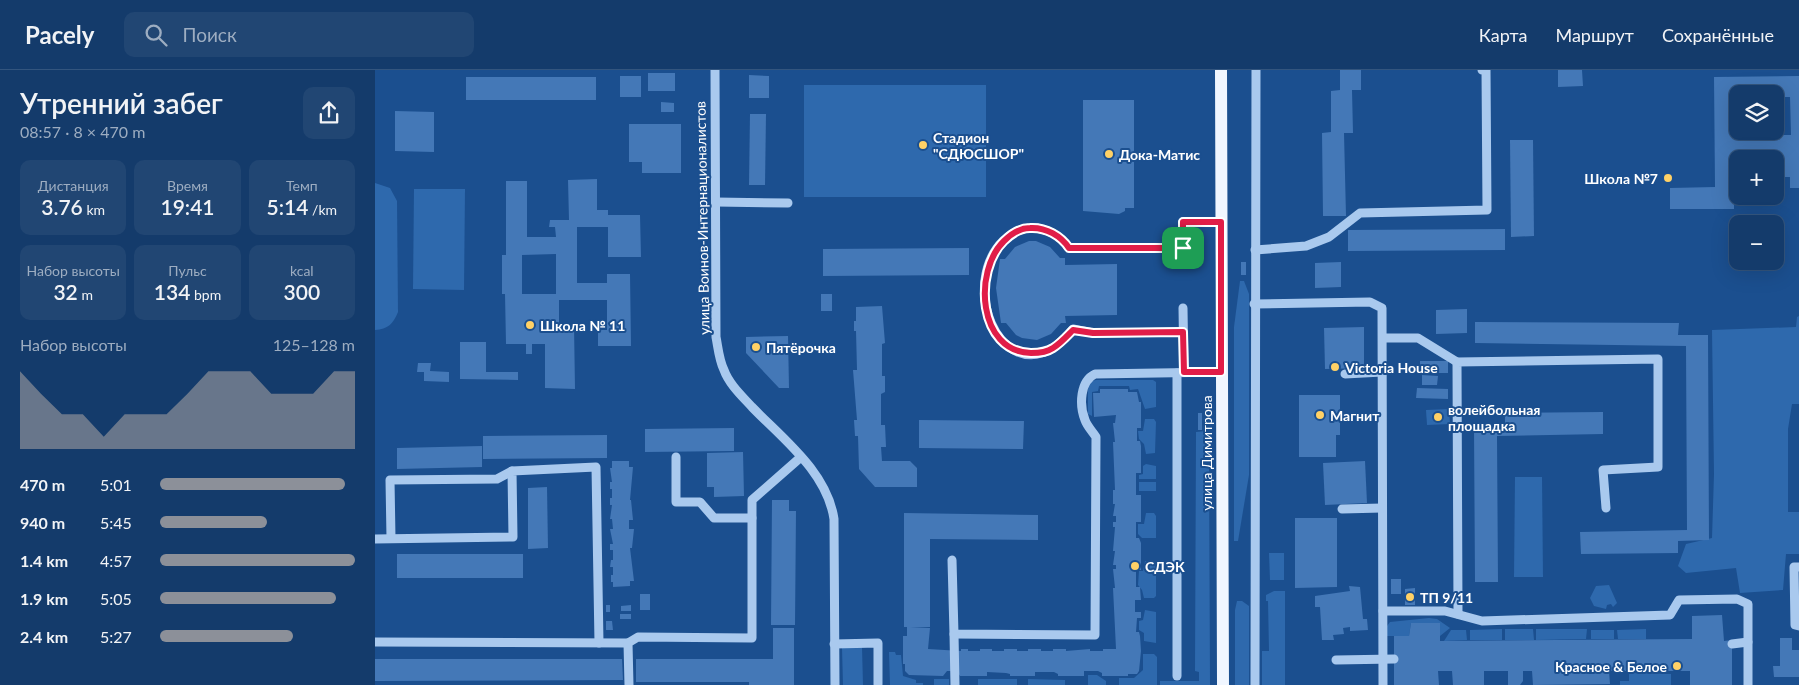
<!DOCTYPE html>
<html lang="ru">
<head>
<meta charset="utf-8">
<style>
	:root { --surface:#143b6b; --page:#214673; --text:#f1f3f6; --muted:#9dadc1; --line:#33557e; --accent:#8c9099 }
	body { margin:0; font-family:Lato,sans-serif; background:var(--page); color:var(--text); height:100vh; display:flex; flex-direction:column; font-size:19px; white-space:nowrap }
	* { box-sizing:border-box; margin:0 }
	p { font-size:16px; color:var(--muted) }
	.icon { flex:none; width:28px; height:28px; fill:none; stroke:currentColor; stroke-width:2; stroke-linecap:round; stroke-linejoin:round }
	.map { position:relative; flex:1; overflow:hidden }
	.panel { display:flex; flex-direction:column; background:var(--surface); width:375px }
	.panel>* { flex:none }
	.controls { position:absolute; left:1354px; top:15px; display:grid; gap:10px }
	.controls a { display:grid; place-items:center; width:55px; height:55px; border-radius:10px; background:var(--surface); box-shadow:0 5px 20px #0002,0 0 0 1px var(--line); font-size:25px }
	.pin { position:absolute; display:grid; place-items:center; width:42px; height:42px; color:#fff; margin:-21px; border-radius:10px; box-shadow:0 2px 8px #0006 }
	.round { display:grid; place-items:center; flex:none; width:52px; height:52px; border-radius:10px; background:var(--page) }
	.head { display:flex; align-items:center; justify-content:space-between; height:85px; padding:0 20px }
	h1 { font-size:28px; font-weight:600; line-height:38px }
	.metrics { display:grid; grid-template-columns:repeat(3,1fr); gap:8px; height:85px; padding:5px 20px }
	.metrics div { display:grid; align-content:center; border-radius:10px; background:var(--page); text-align:center }
	.metrics b { font-size:21px; font-weight:600 }
	.metrics small { font-size:14px; font-weight:400 }
	.metrics p { font-size:14px }
	.chart { height:140px; padding:10px 20px }
	.chart p { display:flex; justify-content:space-between }
	.chart svg { width:100%; height:90px; margin-top:5px; fill:var(--accent); opacity:.7 }
	ul { padding:0 20px; list-style:none; font-size:16px }
	li { display:grid; grid-template-columns:80px 60px 1fr; align-items:center; height:38px }
	li i { height:12px; border-radius:6px; background:var(--accent) }
	header { display:flex; align-items:center; gap:30px; box-sizing:border-box; height:70px; padding:0 25px; background:var(--surface); border-bottom:1px solid var(--line) }
	header strong { font-size:24px }
	nav { display:flex; gap:28px; margin-inline-start:auto; font-size:18px }
	.search { width:350px; height:45px; background:var(--page); display:flex; align-items:center; gap:12px; box-sizing:border-box; padding:0 18px; border-radius:10px; color:var(--muted); font-size:19px }
	main { display:flex; flex:1; min-height:0 }
	.map>svg:first-child { display:block }
	.green { fill:#2e69ad }
	.building { fill:#4478b7; fill-rule:evenodd }
	.lines { fill:none; stroke-linecap:round; stroke-linejoin:round }
	.minor { stroke:#a9c9ee; stroke-width:9 }
	.major { stroke:#f0f6ff; stroke-width:12 }
	.route-casing { stroke:#fff; stroke-width:10 }
	.route { stroke:#e11d48; stroke-width:6 }
	.poi-dot { fill:#ffd166; stroke:#1b4f8f; stroke-width:2 }
	.labels { text-anchor:middle; dominant-baseline:central; stroke-width:4; stroke-linejoin:round; paint-order:stroke }
	.poi-label { font-size:14px; font-weight:bold; fill:#fff; stroke:#1b4f8f; text-anchor:start }
	.street-label { font-size:14px; fill:#fff; stroke:#1b4f8f }
</style>
</head>
<body>
<header>
<strong>Pacely</strong>
<div class="search"><svg class="icon" aria-label="search" viewBox="0 0 24 24"><circle cx="10" cy="10" r="6"/><path d="M15 15l6 6"/></svg>Поиск</div>
<nav><a>Карта</a><a>Маршрут</a><a>Сохранённые</a></nav>
</header>
<main>
<section class="panel">
<div class="head"><div><h1>Утренний забег</h1><p>08:57 · 8 × 470 m</p></div><a class="round"><svg class="icon" aria-label="share" viewBox="0 0 24 24"><path d="M12 15V3M7 8l5-5 5 5M5 13v7h14v-7"/></svg></a></div>
<div class="metrics">
<div><p>Дистанция</p><b>3.76<small> km</small></b></div>
<div><p>Время</p><b>19:41</b></div>
<div><p>Темп</p><b>5:14<small> /km</small></b></div>
</div>
<div class="metrics">
<div><p>Набор высоты</p><b>32<small> m</small></b></div>
<div><p>Пульс</p><b>134<small> bpm</small></b></div>
<div><p>kcal</p><b>300</b></div>
</div>
<div class="chart"><p><span>Набор высоты</span>125–128 m</p>
<svg viewBox="0 0 160 44" preserveAspectRatio="none"><path d="M0 44V6L10 17L20 27L30 27L40 38L50 27L60 27L70 27L80 17L90 6L100 6L110 6L120 17L130 17L140 17L150 6L160 6V44z"/></svg>
</div>
<ul>
<li><b>470 m</b>5:01<i style="width:95%"></i></li>
<li><b>940 m</b>5:45<i style="width:55%"></i></li>
<li><b>1.4 km</b>4:57<i style="width:100%"></i></li>
<li><b>1.9 km</b>5:05<i style="width:90%"></i></li>
<li><b>2.4 km</b>5:27<i style="width:68%"></i></li>
</ul>
</section>
<div class="map">
<svg width="1424" height="615" viewBox="0 0 1424 615">
	<rect width="100%" height="100%" fill="#1b4f8f"/>
	<g class="green">
		<rect x="429" y="15" width="182" height="112"/>
		<path d="M0,113l15,5 7,13 1,111c-5,12 -10,17 -23,18z"/>
		<polygon points="39,119 90,119 89,220 38,219"/>
		<polygon points="865,211 869,211 874,224 874,405 863,471 859,471 859,257"/>
		<polygon points="1424,246 1424,334 1417,334 1413,359 1413,442 1424,442 1424,484 1411,484 1408,520 1365,523 1361,498 1311,503 1303,496 1311,474 1337,468 1339,404 1337,260 1421,257 1422,247"/>
		<polygon points="721,310 778,310 781,312 781,337 770,339 763,319 755,320 754,316 724,316 723,321 717,322 717,346 713,344 713,319 716,311"/>
		<polygon points="1074,339 1075,354 1052,355 1051,340"/>
		<polygon points="770,349 779,349 781,352 780,383 771,384 769,374 764,369 763,361 768,361"/>
		<polygon points="831,361 834,383 835,615 785,615 785,611 824,611 824,602 820,601 821,362"/>
		<polygon points="771,394 781,396 781,409 764,409 764,405 768,404 768,396"/>
		<polygon points="1140,407 1167,407 1168,507 1139,507"/>
		<rect x="764" y="412" width="17" height="9"/>
		<polygon points="771,443 779,443 781,446 781,468 767,468 763,464 763,454 769,454"/>
		<polygon points="894,483 909,483 909,510 895,510"/>
		<polygon points="770,491 781,493 781,526 779,528 769,528 767,520 763,515 764,501 768,501"/>
		<polygon points="1234,515 1242,533 1238,537 1236,534 1232,535 1231,539 1219,536 1215,528 1221,516"/>
		<polygon points="899,521 910,521 910,615 887,615 887,581 894,581 893,531 891,531 891,525"/>
		<polygon points="862,531 867,531 874,536 874,615 860,615 860,540"/>
		<polygon points="770,540 781,542 781,573 769,571 769,563 764,560 764,551 768,550"/>
		<polygon points="1054,548 1062,549 1075,558 1065,566 1064,553 1036,553 1034,566 1012,566 1012,556 1015,552"/>
		<polygon points="1127,559 1127,570 1095,570 1095,560"/>
		<polygon points="1130,559 1158,559 1159,570 1130,570"/>
		<polygon points="1161,559 1212,559 1211,569 1161,570"/>
		<polygon points="1271,559 1271,569 1243,569 1242,560"/>
		<polygon points="1076,560 1091,560 1092,570 1069,571"/>
		<rect x="1216" y="560" width="23" height="9"/>
		<polygon points="487,577 488,615 468,615 467,578"/>
		<polygon points="514,582 520,582 521,585 526,585 528,606 541,610 541,613 548,613 548,615 515,615"/>
		<polygon points="768,584 779,584 782,587 782,615 744,615 744,608 759,608 768,600"/>
		<polygon points="1254,603 1296,604 1296,615 1245,615 1245,611 1254,611"/>
		<polygon points="713,605 722,605 731,611 731,615 713,615"/>
		<rect x="559" y="609" width="15" height="6"/>
		<rect x="603" y="609" width="39" height="6"/>
		<polygon points="653,609 690,610 690,615 653,615"/>
	</g>
	<g class="building">
		<polygon points="965,0 986,0 986,20 977,20 978,63 969,63 971,146 948,146 947,63 956,62 956,21 965,20"/>
		<polygon points="1183,0 1207,0 1208,16 1183,17"/>
		<rect x="273" y="3" width="27" height="18"/>
		<polygon points="374,5 394,6 394,28 374,28"/>
		<rect x="245" y="6" width="21" height="21"/>
		<path d="M1424,6v112h-9v-11h-15v-18h-38v28h-3v22h-64v-21l45,-1 -1,-110zM1362,24h38v3h15l1,38h-59l-1,-37h6z"/>
		<rect x="91" y="7" width="130" height="23"/>
		<polygon points="708,30 759,30 759,138 750,138 750,141 744,144 708,141"/>
		<polygon points="286,32 299,33 299,42 286,42"/>
		<polygon points="20,41 59,42 59,82 20,81"/>
		<polygon points="375,44 391,44 390,115 374,115"/>
		<polygon points="254,54 306,54 306,103 267,103 267,92 254,92"/>
		<polygon points="1135,70 1158,70 1159,166 1136,167"/>
		<path d="M222,109v31h11v5h32l1,42h-33v-30h-31v56h30v-9h23l1,72h-33v-16h9v-30h-48v25h15l1,64 -30,-1v-44h-13v10h-6v-10h-20l-1,-50h-3v-39h4v-74h21v56h29l-1,-10h-6l1,-7h19l-1,-40zM181,184v40h-34v-39z"/>
		<polygon points="1130,159 1130,180 973,181 973,160"/>
		<polygon points="654,171 661,171 675,177 685,188 690,188 690,195 742,194 742,245 690,246 691,253 686,253 676,264 662,270 647,268 641,265 631,253 626,253 621,218 625,189 630,189 640,177"/>
		<polygon points="594,178 594,205 448,206 448,179"/>
		<rect x="866" y="192" width="5" height="13"/>
		<polygon points="966,192 966,217 940,218 940,193"/>
		<rect x="446" y="224" width="11" height="17"/>
		<polygon points="507,236 510,273 507,274 507,306 510,306 510,322 506,324 506,355 510,355 511,377 506,377 507,391 535,391 542,398 542,417 500,417 484,399 483,366 480,366 479,350 482,350 478,300 482,300 481,261 479,261 479,251 481,251 481,237"/>
		<polygon points="1092,239 1092,263 1061,264 1061,240"/>
		<polygon points="1100,252 1304,253 1303,265 1333,265 1334,470 1303,471 1303,483 1206,484 1205,462 1312,460 1311,276 1100,273"/>
		<polygon points="989,257 989,298 950,299 949,258"/>
		<polygon points="413,266 414,318 404,318 371,283 371,267"/>
		<polygon points="85,272 111,272 111,302 143,302 143,310 85,309"/>
		<rect x="1045" y="291" width="28" height="12"/>
		<polygon points="43,293 56,293 55,301 74,302 74,312 49,311 49,302 42,302"/>
		<polygon points="1047,305 1063,306 1062,315 1047,315"/>
		<polygon points="1042,318 1073,319 1073,329 1041,328"/>
		<polygon points="725,319 753,319 753,322 762,322 764,332 766,332 766,358 762,358 762,371 765,371 766,376 766,403 761,403 761,425 766,425 766,452 761,452 761,468 764,468 766,473 766,500 761,500 761,517 765,517 766,530 760,530 760,542 766,542 766,548 762,548 761,562 764,562 765,566 766,581 764,601 762,604 753,604 753,606 727,606 727,603 723,601 709,601 709,606 683,606 683,604 679,602 660,602 660,606 635,606 635,604 631,603 612,602 612,606 585,606 582,601 572,601 568,606 534,605 530,601 530,594 528,594 528,566 532,566 532,557 529,557 529,443 663,445 663,470 555,469 555,557 535,557 555,558 553,579 586,581 586,579 593,579 593,581 605,581 605,579 617,579 617,581 629,581 629,579 642,579 642,581 653,581 653,579 666,579 666,581 678,581 678,579 691,579 691,581 715,579 715,581 728,581 728,579 741,579 738,518 740,518 738,499 741,499 741,495 738,495 740,481 738,481 740,457 738,457 738,452 741,452 741,446 738,446 740,434 738,434 738,420 740,420 738,372 740,372 738,353 740,353 741,345 719,347 718,323 725,323"/>
		<polygon points="924,325 965,325 965,365 961,365 961,387 924,387"/>
		<polygon points="1228,342 1228,364 1122,366 1123,512 1100,512 1099,357 1122,357 1122,362 1130,361 1130,343"/>
		<rect x="823" y="343" width="4" height="17"/>
		<polygon points="544,350 649,351 648,379 544,378"/>
		<polygon points="359,358 359,381 270,382 270,359"/>
		<polygon points="232,365 232,388 108,389 108,366"/>
		<polygon points="107,376 107,397 22,399 22,378"/>
		<polygon points="368,382 369,426 339,427 339,417 332,417 332,383"/>
		<polygon points="237,391 254,391 254,397 258,397 255,430 256,430 258,450 254,450 254,459 259,459 257,478 255,478 259,511 255,511 255,516 238,517 238,512 236,512 236,505 238,505 238,497 235,497 236,490 238,490 238,480 235,480 235,474 238,474 235,459 238,459 237,449 235,449 237,435 235,435 235,428 237,428 237,419 235,419 235,412 237,412 235,398 237,398"/>
		<polygon points="990,391 992,433 950,435 948,393"/>
		<polygon points="172,417 173,478 153,479 153,418"/>
		<polygon points="397,430 414,430 414,441 421,441 420,555 396,555"/>
		<polygon points="920,448 962,448 962,517 920,518"/>
		<rect x="22" y="484" width="126" height="24"/>
		<rect x="1016" y="509" width="10" height="15"/>
		<polygon points="974,516 985,517 988,549 992,549 993,560 975,561 975,557 968,558 969,564 958,565 959,570 947,570 945,537 940,537 940,526 975,521"/>
		<polygon points="1040,518 1040,535 1030,535 1030,519"/>
		<rect x="265" y="524" width="10" height="16"/>
		<rect x="231" y="535" width="4" height="7"/>
		<polygon points="256,535 256,541 246,541 246,536"/>
		<rect x="245" y="544" width="11" height="5"/>
		<polygon points="1347,545 1349,571 1357,570 1357,615 1315,615 1315,601 1234,601 1235,614 1158,615 1157,601 1148,601 1148,611 1145,615 1133,615 1133,601 1109,601 1109,615 1078,615 1077,601 1063,601 1064,615 1019,615 1019,566 1034,566 1036,553 1065,553 1065,571 1317,569 1317,546"/>
		<polygon points="231,551 237,551 238,560 231,560"/>
		<polygon points="398,558 419,558 419,615 374,615 374,612 261,612 261,589 398,589"/>
		<polygon points="1405,568 1417,568 1417,580 1424,580 1424,607 1399,607 1398,596 1405,596"/>
		<polygon points="0,589 247,589 248,610 0,611"/>
	</g>
	<g class="lines">
		<g class="minor">
			<path d="M340,0l1,267c2,10 3,23 8,33 5,14 18,26 28,37 31,32 75,65 82,112l1,166"/>
			<polyline points="341,132 413,133"/>
			<polyline points="880,180 931,176 954,167 985,143 1112,140 1111,0 1107,0"/>
			<polyline points="879,234 995,232 1007,238 1008,615"/>
			<polyline points="808,238 809,302"/>
			<path d="M808,262l-90,1 -20,-4c-6,7 -12,14 -20,19 -55,33 -93,-64 -50,-107 8,-7 17,-13 27,-13 16,-1 31,8 39,20h114v-26h38"/>
			<polyline points="1009,268 1043,268 1082,292"/>
			<polyline points="802,303 802,606"/>
			<polyline points="970,304 1007,302"/>
			<polyline points="301,387 301,432 325,432 339,448 377,448"/>
			<polyline points="967,439 1007,438"/>
			<polyline points="16,468 15,410 122,409 137,401"/>
			<polyline points="0,469 138,467 137,401 221,397 224,573"/>
			<path d="M577,490l2,74 141,1 1,-198c-4,-6 -9,-11 -11,-17 -6,-15 -5,-39 10,-46l126,-2"/>
			<polyline points="1424,497 1419,497 1420,555 1424,556"/>
			<polyline points="1008,541 1070,541 1107,551 1295,545 1304,530 1362,529 1373,534 1373,615"/>
			<polyline points="1083,544 1082,292 1283,289 1283,397 1228,400 1231,438"/>
			<polyline points="579,564 580,615"/>
			<polyline points="0,572 253,573"/>
			<polyline points="459,574 503,573 503,614"/>
			<polyline points="1357,574 1373,572"/>
			<polyline points="961,590 1019,589"/>
			<polyline points="254,615 253,573 263,567 377,568 377,430 426,387"/>
			<polyline points="880,615 881,0"/>
		</g>
		<polyline class="major" points="846,0 848,615"/>
	</g>
	<g class="lines">
		<defs>
			<path id="route" d="M808,152h38v150h-37l-1,-40 -90,1 -20,-3c-6,6 -12,13 -20,18 -6,4 -14,5 -22,5 -53,-1 -58,-82 -27,-112 7,-7 16,-13 26,-13 16,-1 31,8 39,20h114z"/>
		</defs>
		<use href="#route" class="route-casing"/>
		<use href="#route" class="route"/>
	</g>
	<g class="poi-dot">
		<circle cx="548" cy="75" r="5"/>
		<circle cx="734" cy="84" r="5"/>
		<circle cx="1293" cy="108" r="5"/>
		<circle cx="155" cy="255" r="5"/>
		<circle cx="381" cy="277" r="5"/>
		<circle cx="960" cy="297" r="5"/>
		<circle cx="945" cy="345" r="5"/>
		<circle cx="1063" cy="347" r="5"/>
		<circle cx="760" cy="496" r="5"/>
		<circle cx="1035" cy="527" r="5"/>
		<circle cx="1302" cy="596" r="5"/>
	</g>
	<g class="labels">
		<g class="poi-label">
			<text x="558" y="67">Стадион<tspan x="558" dy="16">"СДЮСШОР"</tspan></text>
			<text x="744" y="84">Дока-Матис</text>
			<text x="1283" y="108" text-anchor="end">Школа №7</text>
			<text x="165" y="255">Школа № 11</text>
			<text x="391" y="277">Пятёрочка</text>
			<text x="970" y="297">Victoria House</text>
			<text x="1073" y="339">волейбольная<tspan x="1073" dy="16">площадка</tspan></text>
			<text x="955" y="345">Магнит</text>
			<text x="770" y="496">СДЭК</text>
			<text x="1045" y="527">ТП 9/11</text>
			<text x="1292" y="596" text-anchor="end">Красное &amp; Белое</text>
		</g>
		<g class="street-label">
			<text transform="translate(327 148) rotate(-91)">улица Воинов-Интернационалистов</text>
			<text transform="translate(831 383) rotate(-90)">улица Димитрова</text>
		</g>
	</g>
</svg>
<div class="controls">
<a><svg class="icon" aria-label="layers" viewBox="0 0 24 24"><path d="M12 4l9 5-9 5-9-5zM3 14l9 5 9-5"/></svg></a>
<a>+</a>
<a>−</a>
</div>
<div class="pin" style="left:808px;top:178px;background:#1e9e55"><svg class="icon" aria-label="arrive" viewBox="0 0 24 24"><path d="M6 21V4h12l-3 4 3 4H6"/></svg></div>
</div>
</main>
</body>
</html>
